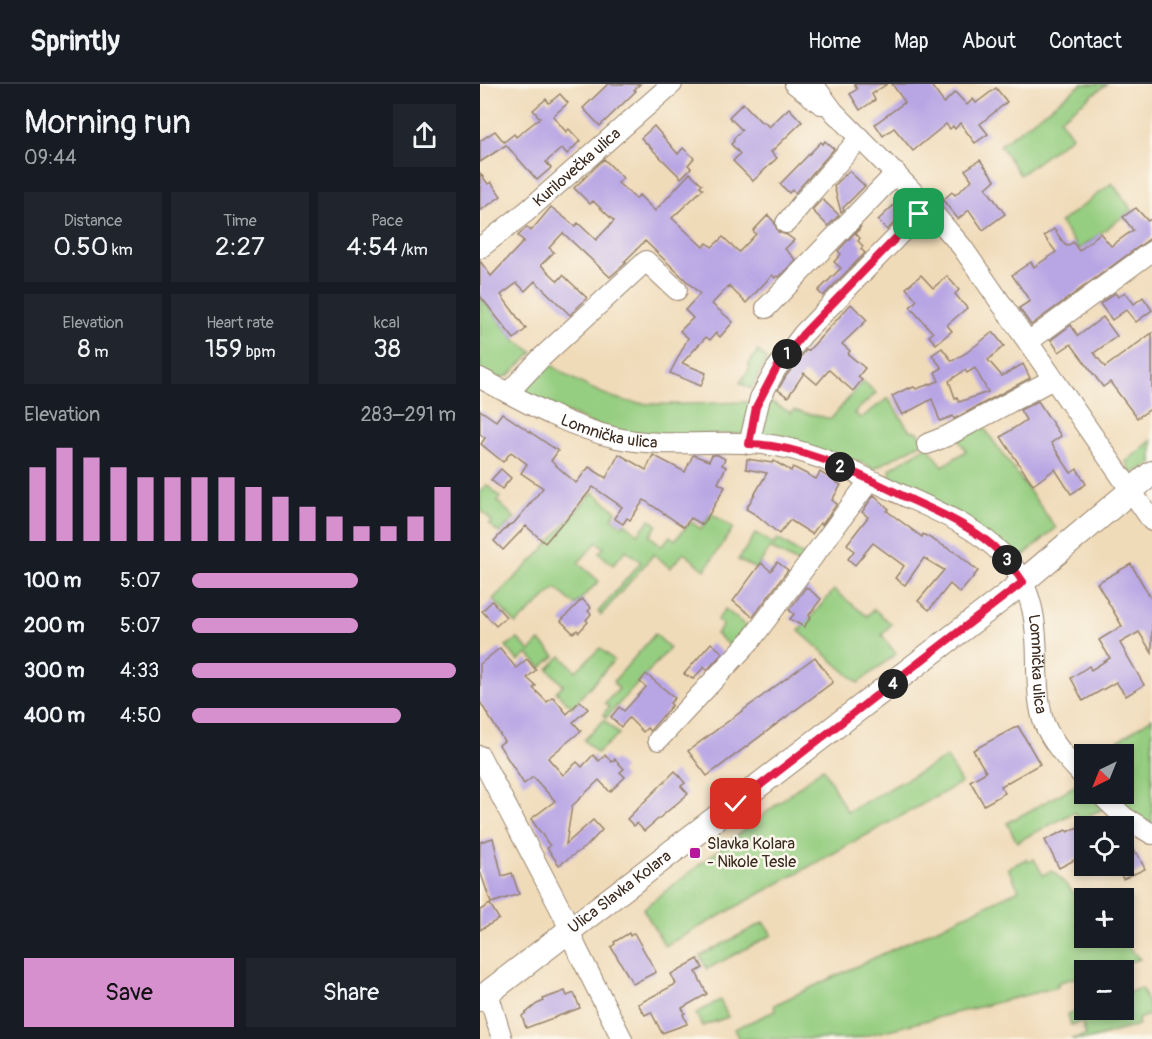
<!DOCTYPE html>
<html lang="en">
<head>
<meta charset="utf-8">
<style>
	:root { --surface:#171b24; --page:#20242c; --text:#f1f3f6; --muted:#9ea1a6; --line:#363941; --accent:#d690ce }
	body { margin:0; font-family:Pangolin,sans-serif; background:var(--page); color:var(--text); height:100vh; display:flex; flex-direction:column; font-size:22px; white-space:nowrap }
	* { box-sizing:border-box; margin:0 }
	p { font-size:20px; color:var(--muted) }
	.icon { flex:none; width:33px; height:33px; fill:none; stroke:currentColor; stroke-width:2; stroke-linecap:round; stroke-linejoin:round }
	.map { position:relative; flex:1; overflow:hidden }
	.side { display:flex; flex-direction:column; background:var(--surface); width:480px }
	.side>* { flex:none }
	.needle { width:39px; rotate:223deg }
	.controls { position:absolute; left:594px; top:660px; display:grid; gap:12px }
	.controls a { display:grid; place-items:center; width:60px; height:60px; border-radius:0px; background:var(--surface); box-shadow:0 3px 9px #0003; font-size:30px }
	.pin { position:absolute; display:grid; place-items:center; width:51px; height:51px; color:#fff; margin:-26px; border-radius:12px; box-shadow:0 3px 9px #0006 }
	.km { position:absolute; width:30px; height:30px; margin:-15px; border-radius:50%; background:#222; color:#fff; font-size:16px; line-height:30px; text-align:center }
	.round { display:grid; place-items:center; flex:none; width:63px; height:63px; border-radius:0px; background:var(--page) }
	.overview { display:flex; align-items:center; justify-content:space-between; height:102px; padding:0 24px }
	h1 { font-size:33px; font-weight:600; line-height:45px }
	.metrics { display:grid; grid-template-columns:repeat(3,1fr); gap:9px; height:102px; padding:6px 24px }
	.metrics div { display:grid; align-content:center; border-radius:0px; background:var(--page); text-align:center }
	.metrics b { font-size:26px; font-weight:600 }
	.metrics small { font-size:16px; font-weight:400 }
	.metrics p { font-size:16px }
	.chart { height:168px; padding:12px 24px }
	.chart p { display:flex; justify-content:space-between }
	.chart svg { width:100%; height:108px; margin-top:6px; stroke:var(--accent); stroke-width:6 }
	.cta { display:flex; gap:12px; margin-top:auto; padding:12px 24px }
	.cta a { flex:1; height:69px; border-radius:0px; background:var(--accent); color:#111; font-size:24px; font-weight:600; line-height:69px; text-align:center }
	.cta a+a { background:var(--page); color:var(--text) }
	ul { padding:0 24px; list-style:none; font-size:20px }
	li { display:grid; grid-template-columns:96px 72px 1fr; align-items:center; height:45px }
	li i { height:15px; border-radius:8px; background:var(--accent) }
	header { display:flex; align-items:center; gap:36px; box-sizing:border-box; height:84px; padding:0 30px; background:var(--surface); border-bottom:2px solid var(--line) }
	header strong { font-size:28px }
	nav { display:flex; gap:33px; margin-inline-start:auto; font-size:21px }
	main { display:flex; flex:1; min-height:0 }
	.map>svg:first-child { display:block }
	.green { fill:#96ce81; stroke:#687c50; stroke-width:1.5 }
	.building { fill:#b8a5e4; fill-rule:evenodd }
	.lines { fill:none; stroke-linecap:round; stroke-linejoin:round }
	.minor-casing { stroke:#96826c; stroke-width:22 }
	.major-casing { stroke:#96826c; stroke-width:26 }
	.minor { stroke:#fff; stroke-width:20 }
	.major { stroke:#fff; stroke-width:24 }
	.route-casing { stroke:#fff; stroke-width:12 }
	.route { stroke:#e11d48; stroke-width:8 }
	.poi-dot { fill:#b5179e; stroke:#fbf7ec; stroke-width:2 }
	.labels { text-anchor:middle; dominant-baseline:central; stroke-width:5; stroke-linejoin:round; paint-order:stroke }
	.street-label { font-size:16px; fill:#3b2a1e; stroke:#fbf7ec }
	.poi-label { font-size:16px; fill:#3b2a1e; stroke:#fbf7ec; text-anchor:start }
</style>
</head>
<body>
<header>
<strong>Sprintly</strong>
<nav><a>Home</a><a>Map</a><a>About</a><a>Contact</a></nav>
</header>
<main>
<section class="side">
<div class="overview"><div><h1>Morning run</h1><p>09:44</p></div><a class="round"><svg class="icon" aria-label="share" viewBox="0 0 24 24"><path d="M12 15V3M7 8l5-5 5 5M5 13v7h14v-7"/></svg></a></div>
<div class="metrics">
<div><p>Distance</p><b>0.50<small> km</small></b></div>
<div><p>Time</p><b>2:27</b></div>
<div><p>Pace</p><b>4:54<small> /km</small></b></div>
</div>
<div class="metrics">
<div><p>Elevation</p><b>8<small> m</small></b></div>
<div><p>Heart rate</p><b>159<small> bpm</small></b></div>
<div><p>kcal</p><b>38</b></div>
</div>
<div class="chart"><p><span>Elevation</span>283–291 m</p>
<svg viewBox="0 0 160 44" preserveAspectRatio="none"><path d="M5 44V14M15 44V6M25 44V10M35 44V14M45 44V18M55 44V18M65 44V18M75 44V18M85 44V22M95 44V26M105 44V30M115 44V34M125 44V38M135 44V38M145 44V34M155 44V22"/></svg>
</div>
<ul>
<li><b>100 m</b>5:07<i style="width:63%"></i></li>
<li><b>200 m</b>5:07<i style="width:63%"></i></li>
<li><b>300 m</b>4:33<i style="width:100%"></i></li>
<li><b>400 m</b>4:50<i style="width:79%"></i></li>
</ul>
<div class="cta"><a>Save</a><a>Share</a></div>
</section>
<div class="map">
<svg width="672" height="955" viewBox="0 0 672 955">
	<rect width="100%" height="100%" fill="#fbf7ec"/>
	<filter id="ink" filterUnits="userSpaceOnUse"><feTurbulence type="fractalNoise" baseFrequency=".0167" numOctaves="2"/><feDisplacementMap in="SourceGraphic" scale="12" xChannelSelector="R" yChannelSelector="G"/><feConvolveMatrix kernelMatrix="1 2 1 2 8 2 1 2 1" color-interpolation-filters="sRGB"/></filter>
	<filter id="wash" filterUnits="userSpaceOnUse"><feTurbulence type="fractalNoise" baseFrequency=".008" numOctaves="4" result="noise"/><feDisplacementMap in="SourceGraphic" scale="24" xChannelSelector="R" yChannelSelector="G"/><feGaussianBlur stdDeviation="1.35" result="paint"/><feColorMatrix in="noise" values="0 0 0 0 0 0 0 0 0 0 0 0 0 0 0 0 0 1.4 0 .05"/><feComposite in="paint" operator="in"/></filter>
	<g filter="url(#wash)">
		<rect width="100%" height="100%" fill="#f0dbb9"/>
		<g class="green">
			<polygon points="602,0 627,0 580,35 592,52 540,91 520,61"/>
			<polygon points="632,99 652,126 599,165 580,139"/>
			<polygon points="0,212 34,255 53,268 28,292 18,294 0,287"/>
			<polygon points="278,267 287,275 271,305 260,299 270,284 268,281"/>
			<path d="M66,277c24,18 62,39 92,42 38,4 77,-1 116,-1l-8,32 -108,1 -39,-8 -72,-33 -2,-7z"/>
			<polygon points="383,297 396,309 374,329 381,334 408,314 429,346 438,348 444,358 393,385 386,380 275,352 284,314 311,329 313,326 351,335"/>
			<polygon points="502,341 576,444 538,476 411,395 410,386 413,383 447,362 463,382 486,367 479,356"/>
			<polygon points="672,356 672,380 654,389 651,388 646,378"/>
			<polygon points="7,401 20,413 17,417 35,434 19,449 9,440 12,437 0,425 0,408"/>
			<polygon points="113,408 136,427 132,434 143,442 145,439 158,450 170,435 177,441 170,452 182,462 190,452 195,456 211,438 221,445 231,429 253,444 225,486 204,469 190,484 174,470 121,531 118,528 161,478 146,466 133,481 119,469 124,464 117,458 98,479 119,497 95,521 76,504 36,540 13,515 60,469"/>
			<polygon points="276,449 294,461 298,455 327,474 321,481 290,464 276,485 258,476"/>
			<polygon points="354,506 387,532 394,525 411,540 402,551 416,570 378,599 319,547"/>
			<polygon points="245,525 266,542 250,562 236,550 243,541 237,536"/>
			<polygon points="175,550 190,564 126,634 123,631 129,623 125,619 139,605 133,598"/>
			<polygon points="38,555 50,567 60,557 75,572 61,584 48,570 38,577 26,562"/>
			<polygon points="120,564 134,576 92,623 76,608 83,601 68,585 81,572 96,587"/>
			<polygon points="672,634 672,746 626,710 644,710 644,670 618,670"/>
			<polygon points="124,636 139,650 117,669 104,656"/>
			<polygon points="467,673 481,699 185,862 163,825 343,684 367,728"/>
			<polygon points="602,698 604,701 604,710 612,710 626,723 600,736 595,728 537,758 527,739"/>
			<polygon points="546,775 548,778 554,775 563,791 570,787 574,788 604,820 604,854 639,854 660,875 620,886 604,886 604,891 577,899 578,903 373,955 259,955 254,945 295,927 294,921 539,806 528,784"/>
			<polygon points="284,838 292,851 227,885 220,872"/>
			<polygon points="662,904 671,930 658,935 659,941 610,955 591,955 606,951 602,938 591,941 588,930 604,924 604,926 644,926 644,910"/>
			<polygon points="240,916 248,933 222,942 216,929"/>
		</g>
		<g id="blocks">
			<g class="building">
				<polygon points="128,0 160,0 154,6 156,7 120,42 103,24"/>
				<polygon points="374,0 407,0 392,10 395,16 380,26 370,10 377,5"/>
				<polygon points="412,0 450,0 464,19 475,8 487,21 493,15 496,19 516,4 527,18 500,40 508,50 495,59 480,39 475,45 473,42 470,45 466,40 433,67 414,44 403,52 395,40 425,18"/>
				<polygon points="80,10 88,19 73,32 86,48 89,45 100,57 87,70 82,64 66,78 71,84 57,96 26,61 0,78 0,57 15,47 24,58 34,50 36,53 60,34 53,26 66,15 69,19"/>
				<polygon points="263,19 282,39 284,38 289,43 309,24 322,38 291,68 297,74 273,97 253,77 260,70 251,60 254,57 253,55 262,46 249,33"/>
				<polygon points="174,42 198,70 203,64 214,74 208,81 211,84 201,94 161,54"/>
				<polygon points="345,57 354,65 315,109 312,106 309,109 300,100 341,58 343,60"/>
				<polygon points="124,75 143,94 138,99 156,115 159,111 175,127 210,89 222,100 220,102 223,105 192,134 223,163 227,159 232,163 243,153 259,168 276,150 273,147 288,131 294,138 298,148 307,151 314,156 305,165 316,176 299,193 297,192 295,194 292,191 266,219 249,202 232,220 253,238 240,253 236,249 230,256 226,253 202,279 226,289 221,302 190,289 208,254 200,247 213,234 205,226 220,210 165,157 144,178 146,179 130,193 83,149 69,164 74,168 61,181 78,197 83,191 107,214 90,231 55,197 45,207 37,199 21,211 46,245 34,255 0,212 0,177 11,192 44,157 38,152 47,143 51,147 71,123 95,142 98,139 116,156 134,137 113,117 110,120 94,104"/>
				<polygon points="500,76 515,96 506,104 525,130 503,146 489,126 478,135 463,116 472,108 475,111 492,96 485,86"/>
				<polygon points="369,87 385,102 363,124 364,126 361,128 354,102"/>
				<polygon points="0,89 8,100 11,98 21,112 0,127"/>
				<polygon points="342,115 359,131 348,142 332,126"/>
				<polygon points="415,120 424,129 407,146 398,136"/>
				<polygon points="656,124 668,137 672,134 672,153 551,241 539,224 550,217 532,191 551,178 554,183 576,168 564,152 574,145 585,161 588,162 593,158 599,167 620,149 631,162 653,146 643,133"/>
				<polygon points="381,142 376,150 380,154 378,157 383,162 381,165 385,169 343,212 338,207 361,184 354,178 361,170 358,167"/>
				<polygon points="441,191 453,204 467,192 479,206 475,210 487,224 467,241 472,247 456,260 449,252 453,249 430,223 437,216 426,204"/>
				<polygon points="645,208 654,220 663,213 672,226 656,238 646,226 632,236 620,220 635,209 638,213"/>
				<polygon points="371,220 387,236 362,260 370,267 368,270 385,284 378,293 382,296 373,307 349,286 337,300 324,289 308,313 298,306 306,292 326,266 328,267"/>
				<polygon points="623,233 637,252 614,269 625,283 672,249 672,324 657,334 630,298 623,303 591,260 579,268 571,256 591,241 598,252"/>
				<path d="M513,248l11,14 -16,14 14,16 21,-12 7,14 -76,41 -1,-3 -13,5 -8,-22 -30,16 -10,-19 16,-8 1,1 5,-2 2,2 23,-8 -4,-9 7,-4 -10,-13 10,-7 10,13 14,-8zM495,284l13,24 -29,10 -2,-5 -2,1 -6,-17 16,-11 2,3z"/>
				<polygon points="558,317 581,352 571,359 591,389 597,385 606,400 591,410 575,385 553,401 521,353 546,336 540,326"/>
				<polygon points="0,326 16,337 22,329 78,367 71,377 96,399 109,383 126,394 139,370 166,386 173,371 205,388 213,371 229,377 232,371 238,371 245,375 242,381 246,383 238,399 245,403 223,441 211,434 204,443 164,416 150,436 147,434 143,440 134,434 142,423 113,403 83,440 82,439 65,459 46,442 23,466 14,457 29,441 34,439 63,404 41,389 47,380 31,368 23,378 1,360 5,354 0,350"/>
				<polygon points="267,375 292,379 294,377 311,387 313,383 336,395 340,388 361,401 352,416 357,420 342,441 340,439 332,450 310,436 299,450 278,432 266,425 287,389 266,385"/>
				<polygon points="21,385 31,394 22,405 11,396"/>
				<polygon points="394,411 409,425 407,427 442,453 443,450 478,470 498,487 480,509 470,500 449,526 438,517 464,486 444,474 425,501 415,494 424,482 393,459 375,481 368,475 374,467 367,460 388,433 382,428"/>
				<polygon points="297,478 308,486 273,533 253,517 281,479 291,487"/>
				<polygon points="651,480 672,516 672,569 659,548 640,559 664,601 646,612 636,598 603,617 591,594 609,582 611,586 630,574 619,556 642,542 617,499"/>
				<polygon points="326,503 341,515 329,531 331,533 324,543 310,535 314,530 309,526"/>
				<polygon points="102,515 111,524 108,527 111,530 106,536 108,538 99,548 97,546 93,549 81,537"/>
				<polygon points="12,517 26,533 16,542 2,527"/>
				<polygon points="231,559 243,569 227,586 224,583 213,595 204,590"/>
				<polygon points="20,564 36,584 47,575 56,586 47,594 56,602 53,604 67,618 73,613 87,630 100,617 108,625 93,638 101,647 68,674 83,691 97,678 102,683 113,671 119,677 125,671 132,678 135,675 144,685 140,688 145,693 130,708 119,696 92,722 86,760 113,736 122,746 108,761 79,781 67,764 70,762 51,735 75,717 53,693 44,700 19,661 24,657 0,618 0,580"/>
				<polygon points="335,573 353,598 227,692 208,667"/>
				<polygon points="166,590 195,614 190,619 192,621 170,647 167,644 163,648 149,634 141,643 131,633 139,623 144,627 166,603 160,598"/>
				<polygon points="538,642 560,680 521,702 525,709 504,721 490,697 506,688 493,666"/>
				<polygon points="195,687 205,699 201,702 208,710 164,747 157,739 154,742 147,735"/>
				<polygon points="604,740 604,771 579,784 565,756 586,746 588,748"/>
				<polygon points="644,747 655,770 657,769 665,785 643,795 637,782 644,782"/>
				<polygon points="13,754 22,792 32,789 39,810 11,819 0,787 0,758"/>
				<polygon points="10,820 19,835 0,846 0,826"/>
				<polygon points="149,849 150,852 154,849 176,888 153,900 131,863 135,860 134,858"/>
				<polygon points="218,875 223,884 216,888 227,910 202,924 205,929 203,930 207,940 182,949 171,928 165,931 158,920 196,900 191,890"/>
				<polygon points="85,907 87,912 94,909 100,924 46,944 42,932 57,920 64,917 63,915"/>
			</g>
		</g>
	</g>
	<g filter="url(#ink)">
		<use href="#blocks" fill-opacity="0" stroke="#96826c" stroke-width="1.5"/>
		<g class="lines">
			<defs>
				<g id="minor">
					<polyline points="315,0 341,20"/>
					<polyline points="333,0 354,28 447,122 482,163 672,437"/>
					<polyline points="306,139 323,118 380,54"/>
					<path id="s1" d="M0,164l46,-36 146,-128"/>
					<polyline points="286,224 416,89"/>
					<polyline points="548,258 672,167"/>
					<path id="s2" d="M0,294c43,23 89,49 137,60 48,10 97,2 145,6 46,4 91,28 132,47 38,18 80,34 109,64 32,32 34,72 34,114 1,18 1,37 7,54 9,22 25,38 40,54"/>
					<polyline points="28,309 61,274 166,177 197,206"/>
					<polyline points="269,360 280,314 296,285 323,250 447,122"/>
					<polyline points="447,360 467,352 573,295"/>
					<polyline points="178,656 271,556 390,396"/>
					<polyline points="0,672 83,830 96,863 142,955"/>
					<polyline points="620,710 644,733 672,750"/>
					<polyline points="8,909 22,955"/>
				</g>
				<g id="major">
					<path id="s3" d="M0,915l527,-404 145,-122"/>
				</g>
			</defs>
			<use href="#minor" class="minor-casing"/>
			<use href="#major" class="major-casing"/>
			<use href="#minor" class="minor"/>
			<use href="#major" class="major"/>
		</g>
	</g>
	<g class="lines" filter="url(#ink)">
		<defs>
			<path id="route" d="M256,720l287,-222c-11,-17 -23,-32 -40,-44 -25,-18 -54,-30 -82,-43 -47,-23 -98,-50 -152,-51l7,-37 20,-38 27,-35 116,-120"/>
		</defs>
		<use href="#route" class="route-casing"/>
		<use href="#route" class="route"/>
	</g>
	<rect class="poi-dot" x="209" y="763" width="12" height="12" rx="3"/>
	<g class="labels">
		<g class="street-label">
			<text stroke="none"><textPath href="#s1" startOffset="126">Kurilovečka ulica</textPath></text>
			<text stroke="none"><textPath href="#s2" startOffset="141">Lomnička ulica</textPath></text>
			<text stroke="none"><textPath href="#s2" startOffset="681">Lomnička ulica</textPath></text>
			<text stroke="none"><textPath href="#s3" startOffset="176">Ulica Slavka Kolara</textPath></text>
		</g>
		<g class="poi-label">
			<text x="227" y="760">Slavka Kolara<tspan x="227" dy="18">- Nikole Tesle</tspan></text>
		</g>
	</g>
</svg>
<div class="controls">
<a><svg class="needle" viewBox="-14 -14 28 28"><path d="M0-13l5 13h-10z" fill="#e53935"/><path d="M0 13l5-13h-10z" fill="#9ea1a6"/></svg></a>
<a><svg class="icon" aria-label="locate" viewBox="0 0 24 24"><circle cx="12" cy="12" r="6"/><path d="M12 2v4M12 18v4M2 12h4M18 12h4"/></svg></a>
<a>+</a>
<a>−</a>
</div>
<div class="pin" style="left:439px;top:130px;background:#1e9e55"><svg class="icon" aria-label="arrive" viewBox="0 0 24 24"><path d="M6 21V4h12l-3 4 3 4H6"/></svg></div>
<div class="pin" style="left:256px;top:720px;background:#d93025"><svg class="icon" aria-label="check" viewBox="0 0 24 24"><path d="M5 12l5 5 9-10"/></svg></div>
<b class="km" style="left:307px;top:270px">1</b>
<b class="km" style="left:360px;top:383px">2</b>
<b class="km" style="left:527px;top:476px">3</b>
<b class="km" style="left:413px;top:600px">4</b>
</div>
</main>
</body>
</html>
